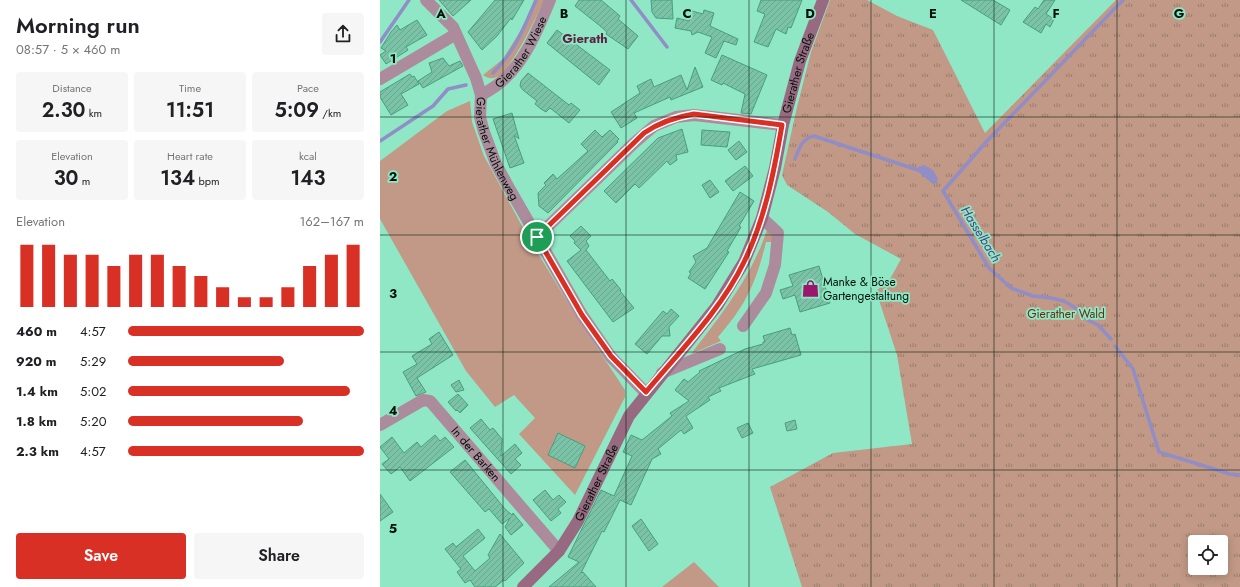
<!DOCTYPE html>
<html lang="en">
<head>
<meta charset="utf-8">
<style>
	:root { --surface:#fff; --page:#f6f6f6; --text:#202124; --muted:#757577; --accent:#d93025 }
	body { margin:0; font-family:Jost,sans-serif; background:var(--page); color:var(--text); height:100vh; display:flex; flex-direction:column; font-size:15px; white-space:nowrap }
	* { box-sizing:border-box; margin:0 }
	p { font-size:13px; color:var(--muted) }
	.icon { flex:none; width:22px; height:22px; fill:none; stroke:currentColor; stroke-width:2; stroke-linecap:round; stroke-linejoin:round }
	.map { position:relative; flex:1; overflow:hidden }
	.side { display:flex; flex-direction:column; background:var(--surface); width:380px }
	.side>* { flex:none }
	.fabs { position:absolute; left:808px; top:535px; display:grid; gap:8px }
	.fabs a { display:grid; place-items:center; width:40px; height:40px; border-radius:4px; background:var(--surface); box-shadow:0 2px 10px #0003; font-size:20px }
	.pin { position:absolute; display:grid; place-items:center; width:34px; height:34px; color:#fff; margin:-17px; border:2px solid #fff; border-radius:50%; box-shadow:0 1px 4px #0007 }
	.round { display:grid; place-items:center; flex:none; width:42px; height:42px; border-radius:4px; background:var(--page) }
	.headline { display:flex; align-items:center; justify-content:space-between; height:68px; padding:0 16px }
	h1 { font-size:22px; font-weight:600; line-height:30px }
	.stats { display:grid; grid-template-columns:repeat(3,1fr); gap:6px; height:68px; padding:4px 16px }
	.stats div { display:grid; align-content:center; border-radius:4px; background:var(--page); text-align:center }
	.stats b { font-size:20px; font-weight:600 }
	.stats small { font-size:11px; font-weight:400 }
	.stats p { font-size:11px }
	.chart { height:112px; padding:8px 16px }
	.chart p { display:flex; justify-content:space-between }
	.chart svg { width:100%; height:72px; margin-top:4px; stroke:var(--accent); stroke-width:6 }
	.action { display:flex; gap:8px; margin-top:auto; padding:8px 16px }
	.action a { flex:1; height:46px; border-radius:4px; background:var(--accent); color:#fff; font-size:16px; font-weight:600; line-height:46px; text-align:center }
	.action a+a { background:var(--page); color:var(--text) }
	ul { padding:0 16px; list-style:none; font-size:13px }
	li { display:grid; grid-template-columns:64px 48px 1fr; align-items:center; height:30px }
	li i { height:10px; border-radius:5px; background:var(--accent) }
	main { display:flex; flex:1; min-height:0 }
	.map>svg:first-child { display:block }
	.grass { fill:#c19986 }
	.park { fill:url(#park-tufts); fill-rule:evenodd }
	.water { fill:#918dc6 }
	.lines { fill:none; stroke-linecap:round; stroke-linejoin:round }
	.stream { stroke:#918dc6; stroke-width:3.5 }
	.building { fill:url(#building-hatch); stroke:#469f7f }
	.street { stroke:#ac8c9c; stroke-width:12 }
	.secondary { stroke:#986a82; stroke-width:12 }
	.route-casing { stroke:#fff; stroke-width:8 }
	.route { stroke:#d93025; stroke-width:5 }
	.grid { fill:none; stroke:#00130a; stroke-width:1; stroke-opacity:0.55 }
	.labels { text-anchor:middle; dominant-baseline:central; stroke-width:3.5; stroke-linejoin:round; paint-order:stroke }
	.street-label { font-size:12px; fill:#00130a; stroke:#8fe7c5 }
	.poi-label { font-size:12px; fill:#00130a; stroke:#8fe7c5; text-anchor:start }
	.park-label { font-size:12px; fill:#662e0d; stroke:#8fe7c5 }
	.neighbourhood-label { font-size:13px; font-weight:bold; fill:#5d1f43; stroke:#8fe7c5 }
	.water-label { font-size:13px; font-style:italic; fill:#4a3f86; stroke:#8fe7c5 }
	.grid-label { font-size:13px; text-anchor:middle; font-weight:bold; fill:#00130a; stroke:#8fe7c5; stroke-width:3.5; stroke-linejoin:round; paint-order:stroke }
</style>
</head>
<body>
<main>
<section class="side">
<div class="headline"><div><h1>Morning run</h1><p>08:57 · 5 × 460 m</p></div><a class="round"><svg class="icon" aria-label="share" viewBox="0 0 24 24"><path d="M12 15V3M7 8l5-5 5 5M5 13v7h14v-7"/></svg></a></div>
<div class="stats">
<div><p>Distance</p><b>2.30<small> km</small></b></div>
<div><p>Time</p><b>11:51</b></div>
<div><p>Pace</p><b>5:09<small> /km</small></b></div>
</div>
<div class="stats">
<div><p>Elevation</p><b>30<small> m</small></b></div>
<div><p>Heart rate</p><b>134<small> bpm</small></b></div>
<div><p>kcal</p><b>143</b></div>
</div>
<div class="chart"><p><span>Elevation</span>162–167 m</p>
<svg viewBox="0 0 160 44" preserveAspectRatio="none"><path d="M5 44V6M15 44V6M25 44V12M35 44V12M45 44V19M55 44V12M65 44V12M75 44V19M85 44V25M95 44V32M105 44V38M115 44V38M125 44V32M135 44V19M145 44V12M155 44V6"/></svg>
</div>
<ul>
<li><b>460 m</b>4:57<i style="width:100%"></i></li>
<li><b>920 m</b>5:29<i style="width:66%"></i></li>
<li><b>1.4 km</b>5:02<i style="width:94%"></i></li>
<li><b>1.8 km</b>5:20<i style="width:74%"></i></li>
<li><b>2.3 km</b>4:57<i style="width:100%"></i></li>
</ul>
<div class="action"><a>Save</a><a>Share</a></div>
</section>
<div class="map">
<svg width="860" height="587" viewBox="0 0 860 587">
	<defs>
		<pattern id="park-tufts" width="24" height="20" patternUnits="userSpaceOnUse"><rect width="24" height="20" fill="#c19986"/><path d="M3 7l-1-3M5 7V3M7 7l1-3M15 17l-1-3M17 17v-4M19 17l1-3" fill="none" stroke="#9a7c6c"/></pattern>
		<pattern id="building-hatch" width="6" height="6" patternUnits="userSpaceOnUse"><rect width="6" height="6" fill="#7bc3a7"/><path d="M-1 1l2-2M0 6l6-6M5 7l2-2" fill="none" stroke="#69a78e"/></pattern>
	</defs>
	<rect width="100%" height="100%" fill="#8fe7c5"/>
	<g class="grass">
		<path d="M155,0h9c-7,15 -34,75 -50,78 -4,1 -8,-1 -11,-3l20,-16 21,-34z"/>
		<polygon points="90,101 92,122 104,156 148,237 196,316 245,390 245,397 195,495 139,434 155,418 134,395 115,407 86,371 0,219 0,161 67,111"/>
		<path d="M387,230l4,2 3,10h-8c-10,41 -20,63 -48,95l3,4 -30,13c30,-39 60,-76 76,-124z"/>
		<polygon points="314,562 339,587 282,587"/>
	</g>
	<path class="park" d="M450,0h37l30,16 36,14 52,103 131,-133h124v587h-438l-32,-100 63,-34 79,-9 -15,-89 -21,-64 14,-12 11,-20 -46,-25 -27,-22 -41,-27 -5,-10 15,-68 14,-55zM815,542h26v26h-26z"/>
	<polygon class="water" points="544,165 553,170 558,179 557,183 553,184 536,170 538,167"/>
	<g class="lines">
		<g class="stream">
			<polyline points="251,0 287,47"/>
			<polyline points="0,42 29,0"/>
			<path d="M113,73c22,-22 31,-45 43,-73"/>
			<polyline points="0,141 53,106 68,89 86,85"/>
			<path d="M415,159c4,-10 7,-21 19,-23l107,35"/>
			<polyline points="731,339 718,325 708,320 694,307 684,301 671,298 653,296 631,288 609,268 563,191 607,141 743,0"/>
			<polyline points="735,346 753,369 779,452 850,474 860,475"/>
		</g>
	</g>
	<g class="building">
		<polygon points="59,0 91,0 73,16"/>
		<polygon points="115,0 144,0 132,20 131,18 117,36 102,50 88,32"/>
		<polygon points="199,0 221,0 240,16 238,19 258,36 248,49 226,34 227,32 219,25 195,6"/>
		<polygon points="271,0 292,0 293,19 276,18 272,12"/>
		<polygon points="381,0 422,0 411,28 408,27 406,34 396,29 388,47 374,42 385,14 377,11"/>
		<polygon points="581,0 613,0 630,10 621,25"/>
		<polygon points="664,0 675,0 666,14 674,19 670,27 666,24 661,33 643,22 655,7 658,9"/>
		<polygon points="324,10 334,13 330,26 358,39 356,45 344,41 336,58 325,53 332,37 318,32 312,35 311,31 295,28 297,18 309,21 312,11 323,14"/>
		<polygon points="37,20 47,35 26,47 28,50 6,64 0,55 6,51 1,48 11,32 17,25 20,30"/>
		<polygon points="177,30 230,70 219,85 167,43"/>
		<polygon points="342,55 387,75 371,114 361,113 365,94 343,83 342,85 331,80"/>
		<polygon points="63,58 69,66 80,61 83,66 43,88 38,81 52,72 49,63"/>
		<polygon points="315,67 323,87 291,100 290,97 254,113 257,118 241,128 231,112 260,93 257,86 271,79 274,87 301,75 307,90"/>
		<polygon points="148,73 189,105 191,103 200,110 189,123 170,108 166,112 161,109 155,104 157,101 143,90 140,86 141,81"/>
		<polygon points="30,74 32,77 34,76 39,84 21,94 28,105 11,115 0,97 0,92"/>
		<polygon points="132,113 139,139 134,135 144,163 130,168 113,119"/>
		<polygon points="302,129 308,152 296,155 297,160 290,165 287,161 259,188 255,184 236,203 224,191 278,138"/>
		<polygon points="215,130 222,137 230,130 239,139 237,141 238,142 168,213 159,206 158,193 166,185 164,183 173,174 177,179 208,151 201,144"/>
		<polygon points="322,130 350,132 347,147 321,145"/>
		<polygon points="359,141 367,152 356,160 348,150"/>
		<polygon points="365,166 373,176 353,191 345,181"/>
		<polygon points="330,180 339,192 330,198 322,185"/>
		<polygon points="360,192 374,201 359,226 361,227 347,251 349,252 325,289 308,278 311,273 309,272 316,262 313,256 327,248"/>
		<polygon points="201,226 211,236 206,241 209,246 206,250 230,281 232,279 241,290 240,291 254,308 233,322 187,261 201,250 194,243 195,241 190,236"/>
		<polygon points="439,266 450,303 420,312 415,295 403,299 400,290 413,286 409,275"/>
		<polygon points="291,309 299,316 289,327 290,336 282,336 267,354 255,344 283,311 287,314"/>
		<polygon points="410,328 412,335 415,334 421,355 372,369 375,374 339,388 341,391 328,397 330,400 306,416 313,428 304,434 301,430 278,449 281,454 272,459 251,505 240,500 224,532 222,531 201,573 203,572 216,587 169,587 199,562 188,557 221,490 234,496 252,456 243,452 251,435 262,440 292,416 290,413 309,401 295,390 304,379 308,382 320,372 319,371 365,349 383,344 383,342 385,342 383,336"/>
		<polygon points="59,332 73,355 37,378 46,392 36,396 23,372 37,364 32,356 52,344 49,339"/>
		<polygon points="79,380 84,390 76,392 71,385"/>
		<polygon points="78,394 88,405 80,413 77,410 76,411 68,402"/>
		<polygon points="101,419 110,430 113,428 122,439 121,456 135,444 142,453 135,459 141,465 131,474 90,428"/>
		<polygon points="415,420 417,429 407,431 405,423"/>
		<polygon points="368,423 373,433 362,438 357,428"/>
		<polygon points="178,433 205,446 195,468 168,455"/>
		<polygon points="55,435 60,441 65,437 74,447 30,481 20,467 11,474 2,464 9,459 0,447 12,437 24,453 37,442 41,447"/>
		<polygon points="85,460 125,509 132,515 133,513 143,525 131,535 125,527 130,518 122,524 109,509 105,512 70,472"/>
		<polygon points="165,490 173,500 179,495 186,502 178,509 181,513 171,521 153,500"/>
		<polygon points="0,494 13,512 0,521"/>
		<polygon points="261,519 278,544 269,551 252,526"/>
		<polygon points="98,529 105,538 83,556 95,571 110,558 108,555 120,534 144,563 125,581 124,580 115,587 95,587 90,580 85,583 77,572 81,569 65,549 73,543 76,547"/>
	</g>
	<g class="lines">
		<g class="street">
			<path id="s1" d="M46,0l27,27 23,51 5,17 -1,22 4,15 12,32 12,22 74,129 29,42 35,36"/>
			<polyline points="0,79 76,34"/>
			<path id="s2" d="M101,95c7,-4 15,-8 21,-14 24,-21 36,-52 48,-81"/>
			<polyline points="157,237 253,144 274,126 296,117 314,115 403,125"/>
			<polyline points="363,326 386,293 395,265 398,233 382,218"/>
			<polyline points="282,373 340,349"/>
			<path id="s3" d="M0,425l43,-25 7,1 129,150"/>
		</g>
		<path class="secondary" id="s4" d="M143,587l36,-36 19,-30 51,-105 88,-110 27,-44 18,-44 13,-50 8,-43 17,-64 23,-61"/>
	</g>
	<g class="lines">
		<defs>
			<path id="route" d="M314,114l88,11c-8,47 -17,94 -38,137 -23,48 -64,89 -98,130l-35,-36 -29,-41 -45,-78 107,-104c16,-11 31,-16 50,-19z"/>
		</defs>
		<use href="#route" class="route-casing"/>
		<use href="#route" class="route"/>
	</g>
	<path class="grid" d="M123,0v587M246,0v587M369,0v587M491,0v587M614,0v587M737,0v587M0,117h860M0,235h860M0,352h860M0,470h860"/>
	<defs>
		<symbol id="shop-bare" viewBox="-9 -9 18 18"><path d="M-5-2.5h2.3a2.7 3.5 0 0 1 5.4 0H5L5.5 6h-11ZM-1.5-2.5h3a1.5 2.3 0 0 0-3 0Z" fill="#9a176c" stroke="#8fe7c5" stroke-width="2.5" paint-order="stroke"/></symbol>
	</defs>
	<g fill-rule="evenodd">
		<use href="#shop-bare" x="418" y="276" width="25" height="25"/>
	</g>
	<g class="labels">
		<g class="street-label">
			<text stroke="none"><textPath href="#s2" startOffset="60">Gierather Wiese</textPath></text>
			<text stroke="none"><textPath href="#s4" startOffset="593">Gierather Straße</textPath></text>
			<text stroke="none"><textPath href="#s1" startOffset="169">Gierather Mühlenweg</textPath></text>
			<text stroke="none"><textPath href="#s3" startOffset="127">In der Barken</textPath></text>
			<text stroke="none"><textPath href="#s4" startOffset="129">Gierather Straße</textPath></text>
		</g>
		<g class="poi-label">
			<text x="443" y="282">Manke &amp; Böse<tspan x="443" dy="14">Gartengestaltung</tspan></text>
		</g>
		<g class="park-label">
			<text x="686" y="314">Gierather Wald</text>
		</g>
		<g class="neighbourhood-label">
			<text x="205" y="38">Gierath</text>
		</g>
		<g class="water-label">
			<text transform="translate(601 234) rotate(58)">Hasselbach</text>
		</g>
	</g>
	<g class="grid-label">
		<text x="61" y="18">A</text>
		<text x="184" y="18">B</text>
		<text x="307" y="18">C</text>
		<text x="430" y="18">D</text>
		<text x="553" y="18">E</text>
		<text x="676" y="18">F</text>
		<text x="799" y="18">G</text>
		<text x="13" y="63">1</text>
		<text x="13" y="181">2</text>
		<text x="13" y="298">3</text>
		<text x="13" y="415">4</text>
		<text x="13" y="533">5</text>
	</g>
</svg>
<div class="fabs">
<a><svg class="icon" aria-label="locate" viewBox="0 0 24 24"><circle cx="12" cy="12" r="6"/><path d="M12 2v4M12 18v4M2 12h4M18 12h4"/></svg></a>
</div>
<div class="pin" style="left:157px;top:237px;background:#1e9e55"><svg class="icon" aria-label="arrive" viewBox="0 0 24 24"><path d="M6 21V4h12l-3 4 3 4H6"/></svg></div>
</div>
</main>
</body>
</html>
